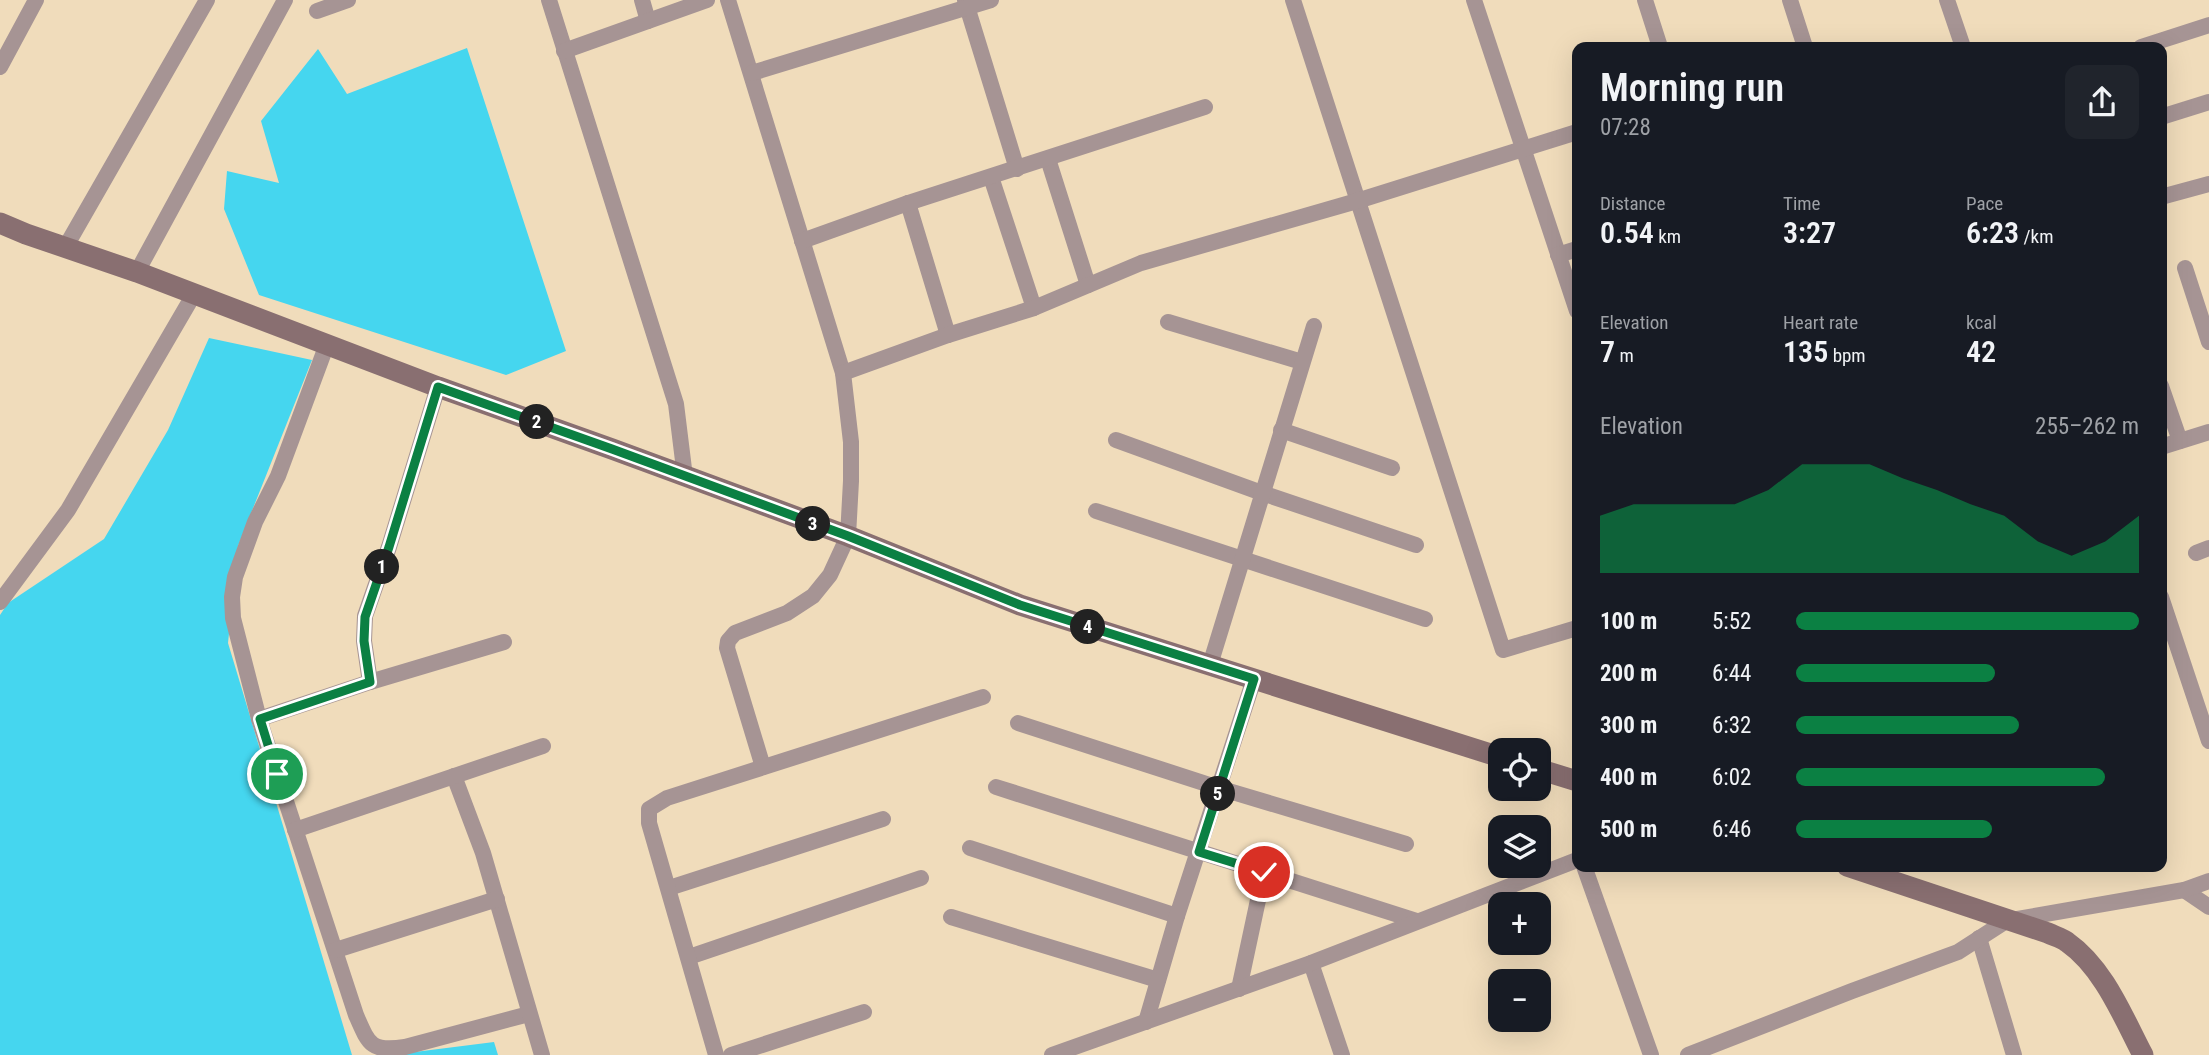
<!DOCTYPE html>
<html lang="en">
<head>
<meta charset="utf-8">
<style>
	:root { --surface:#171b24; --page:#20242c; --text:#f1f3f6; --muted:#9ea1a6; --accent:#0b8043 }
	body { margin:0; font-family:"Roboto Condensed",sans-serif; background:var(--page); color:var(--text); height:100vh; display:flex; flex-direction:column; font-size:26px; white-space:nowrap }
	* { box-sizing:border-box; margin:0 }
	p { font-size:23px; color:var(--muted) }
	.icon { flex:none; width:38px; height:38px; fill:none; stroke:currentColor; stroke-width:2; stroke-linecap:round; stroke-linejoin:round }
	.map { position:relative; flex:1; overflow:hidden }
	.sheet { position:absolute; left:1572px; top:42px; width:595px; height:830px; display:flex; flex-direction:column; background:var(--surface); border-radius:14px; box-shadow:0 7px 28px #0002 }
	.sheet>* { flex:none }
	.tools { position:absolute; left:1488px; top:738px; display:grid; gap:14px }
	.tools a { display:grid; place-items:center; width:63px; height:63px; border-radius:14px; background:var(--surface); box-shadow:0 7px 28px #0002; font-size:35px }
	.pin { position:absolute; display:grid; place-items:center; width:60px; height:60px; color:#fff; margin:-30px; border:4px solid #fff; border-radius:50%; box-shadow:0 2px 7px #0007 }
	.km { position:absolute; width:35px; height:35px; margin:-18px; border-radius:50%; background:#222; color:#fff; font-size:19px; line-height:35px; text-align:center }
	.round { display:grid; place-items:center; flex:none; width:74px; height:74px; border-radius:14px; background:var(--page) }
	.overview { display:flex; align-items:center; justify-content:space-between; height:119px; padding:0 28px }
	h1 { font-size:38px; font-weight:600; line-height:52px }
	.figures { display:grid; grid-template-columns:repeat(3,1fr); gap:10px; height:119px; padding:7px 28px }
	.figures div { display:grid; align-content:center }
	.figures b { font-size:30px; font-weight:600 }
	.figures small { font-size:19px; font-weight:400 }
	.figures p { font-size:19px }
	.chart { height:196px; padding:14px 28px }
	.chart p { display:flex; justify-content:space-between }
	.chart svg { width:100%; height:126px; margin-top:7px; fill:var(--accent); opacity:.7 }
	ul { padding:0 28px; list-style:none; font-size:23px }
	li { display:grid; grid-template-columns:112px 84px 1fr; align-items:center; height:52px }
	li i { height:18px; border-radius:9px; background:var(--accent) }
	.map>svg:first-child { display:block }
	.water { fill:#45d6ef }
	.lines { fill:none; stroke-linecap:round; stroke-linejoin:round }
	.street { stroke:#a69494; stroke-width:16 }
	.secondary { stroke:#896f71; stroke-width:21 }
	.route-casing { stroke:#fff; stroke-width:14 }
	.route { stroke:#0b8043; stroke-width:9 }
</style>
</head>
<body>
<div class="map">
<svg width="2209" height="1055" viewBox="0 0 2209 1055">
	<rect width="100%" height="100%" fill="#f0dcbb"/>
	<g class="water">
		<polygon points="467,48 566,351 506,375 259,295 224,209 227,171 279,183 261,121 318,49 347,94"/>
		<polygon points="209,338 312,360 238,546 228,643 352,1055 0,1055 0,615 8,603 104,539 168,430"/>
		<polygon points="494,1042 498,1055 391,1055"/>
	</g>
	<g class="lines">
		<g class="street">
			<polyline points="549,0 676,404 685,477"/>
			<polyline points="642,0 648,21"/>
			<polyline points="728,0 843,373 851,442 851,481 848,536 830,575 813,596 787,613 735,633 728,641 727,648 763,767"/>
			<polyline points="965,0 1017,169"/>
			<polyline points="1293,0 1503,650 1577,628"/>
			<polyline points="1474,0 1577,311"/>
			<polyline points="1645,0 1660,47"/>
			<polyline points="1790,0 1805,47"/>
			<polyline points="1947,0 1963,47"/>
			<polyline points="317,11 348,0"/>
			<polyline points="2141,47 2209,25"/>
			<polyline points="564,51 707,0"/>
			<polyline points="0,67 36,0"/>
			<polyline points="752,73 991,0"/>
			<polyline points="2161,117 2209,102"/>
			<polyline points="1048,159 1088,285"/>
			<polyline points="991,177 1034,308"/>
			<polyline points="2161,197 2209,184"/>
			<polyline points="908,203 948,335"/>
			<polyline points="802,241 908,203 1205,107"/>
			<polyline points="65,248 207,0"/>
			<polyline points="1558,255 1577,249"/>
			<polyline points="2185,268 2209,342"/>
			<polyline points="137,272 285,0"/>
			<polyline points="1168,322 1302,362"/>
			<path d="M327,344l-49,132 -23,46 -20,55 -3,20 1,21 26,101 97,296c13,30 15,37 49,32l124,-33"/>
			<polyline points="843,373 948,335 1034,308 1141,263 1357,201 1577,132"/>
			<polyline points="2161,386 2180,441"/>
			<polyline points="1281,430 1392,468"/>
			<polyline points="1116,440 1262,493 1416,545"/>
			<polyline points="2161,447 2209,432"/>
			<polyline points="1096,511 1425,619"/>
			<polyline points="2196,553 2209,548"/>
			<polyline points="2161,597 2209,741"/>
			<polyline points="0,602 68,510 194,294"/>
			<polyline points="1210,665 1314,326"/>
			<polyline points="370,682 364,641 365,616 389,547 438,387"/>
			<polyline points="259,719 370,682 504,642"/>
			<polyline points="1018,723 1219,788 1406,844"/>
			<polyline points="454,776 483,853 542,1055"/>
			<polyline points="996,787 1417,921"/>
			<polyline points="295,830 543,746"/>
			<polyline points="970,848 1177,916"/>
			<polyline points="1584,866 1651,1055"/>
			<polyline points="669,888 883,819"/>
			<polyline points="2184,890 2209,907"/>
			<polyline points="951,917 1158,980"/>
			<polyline points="1979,938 2014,1055"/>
			<polyline points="336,950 497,899"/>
			<polyline points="689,957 921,878"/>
			<polyline points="1311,963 1342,1055"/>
			<polyline points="1239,989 1264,872"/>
			<polyline points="1146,1022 1177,916 1254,679"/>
			<polyline points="716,1055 649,823 649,809 667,798 983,697"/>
			<polyline points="731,1055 864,1012"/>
			<polyline points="1052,1055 1311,963 1577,860"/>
			<polyline points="1688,1055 1852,991 1958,952 2006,921 2184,890 2209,881"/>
		</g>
		<g class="secondary">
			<polyline points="0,223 26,234 137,272 438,387 612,449 848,536 1020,605 1500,757"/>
			<polyline points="1538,769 1577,781"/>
			<path d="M1847,866l201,67c6,3 14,5 19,9 37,26 56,75 76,113"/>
		</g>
	</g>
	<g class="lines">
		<defs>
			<polyline id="route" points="277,774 260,719 370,682 364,641 365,617 389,547 438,387 612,449 848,536 1020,605 1254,679 1199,852 1264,872"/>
		</defs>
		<use href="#route" class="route-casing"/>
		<use href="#route" class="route"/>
	</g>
</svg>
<div class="tools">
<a><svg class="icon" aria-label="locate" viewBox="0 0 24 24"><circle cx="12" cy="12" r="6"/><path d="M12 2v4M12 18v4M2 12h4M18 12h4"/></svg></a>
<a><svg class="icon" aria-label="layers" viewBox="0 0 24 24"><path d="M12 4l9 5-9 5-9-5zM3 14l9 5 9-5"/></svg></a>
<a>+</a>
<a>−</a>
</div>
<div class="pin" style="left:277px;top:774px;background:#1e9e55"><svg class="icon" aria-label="arrive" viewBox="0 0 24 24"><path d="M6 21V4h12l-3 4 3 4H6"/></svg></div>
<div class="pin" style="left:1264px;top:872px;background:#d93025"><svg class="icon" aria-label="check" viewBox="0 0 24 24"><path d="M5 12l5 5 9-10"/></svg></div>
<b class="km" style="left:382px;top:567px">1</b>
<b class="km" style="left:537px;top:422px">2</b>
<b class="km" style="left:813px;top:524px">3</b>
<b class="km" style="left:1088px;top:627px">4</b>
<b class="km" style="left:1218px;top:794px">5</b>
<section class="sheet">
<div class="overview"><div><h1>Morning run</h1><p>07:28</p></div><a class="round"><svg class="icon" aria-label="share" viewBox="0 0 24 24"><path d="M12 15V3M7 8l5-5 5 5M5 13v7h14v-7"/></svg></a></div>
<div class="figures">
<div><p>Distance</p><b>0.54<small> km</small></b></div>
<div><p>Time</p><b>3:27</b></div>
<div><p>Pace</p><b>6:23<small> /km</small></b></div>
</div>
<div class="figures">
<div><p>Elevation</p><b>7<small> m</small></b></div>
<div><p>Heart rate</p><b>135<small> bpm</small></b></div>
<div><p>kcal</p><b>42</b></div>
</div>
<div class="chart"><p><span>Elevation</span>255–262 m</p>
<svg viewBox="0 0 160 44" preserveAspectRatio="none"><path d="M0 44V24L10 20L20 20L30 20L40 20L50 15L60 6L70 6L80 6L90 11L100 15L110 20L120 24L130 33L140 38L150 33L160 24V44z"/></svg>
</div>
<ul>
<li><b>100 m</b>5:52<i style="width:100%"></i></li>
<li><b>200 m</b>6:44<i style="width:58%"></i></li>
<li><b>300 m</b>6:32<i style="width:65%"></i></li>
<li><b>400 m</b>6:02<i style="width:90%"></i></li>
<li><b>500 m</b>6:46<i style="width:57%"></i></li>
</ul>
</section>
</div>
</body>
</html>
